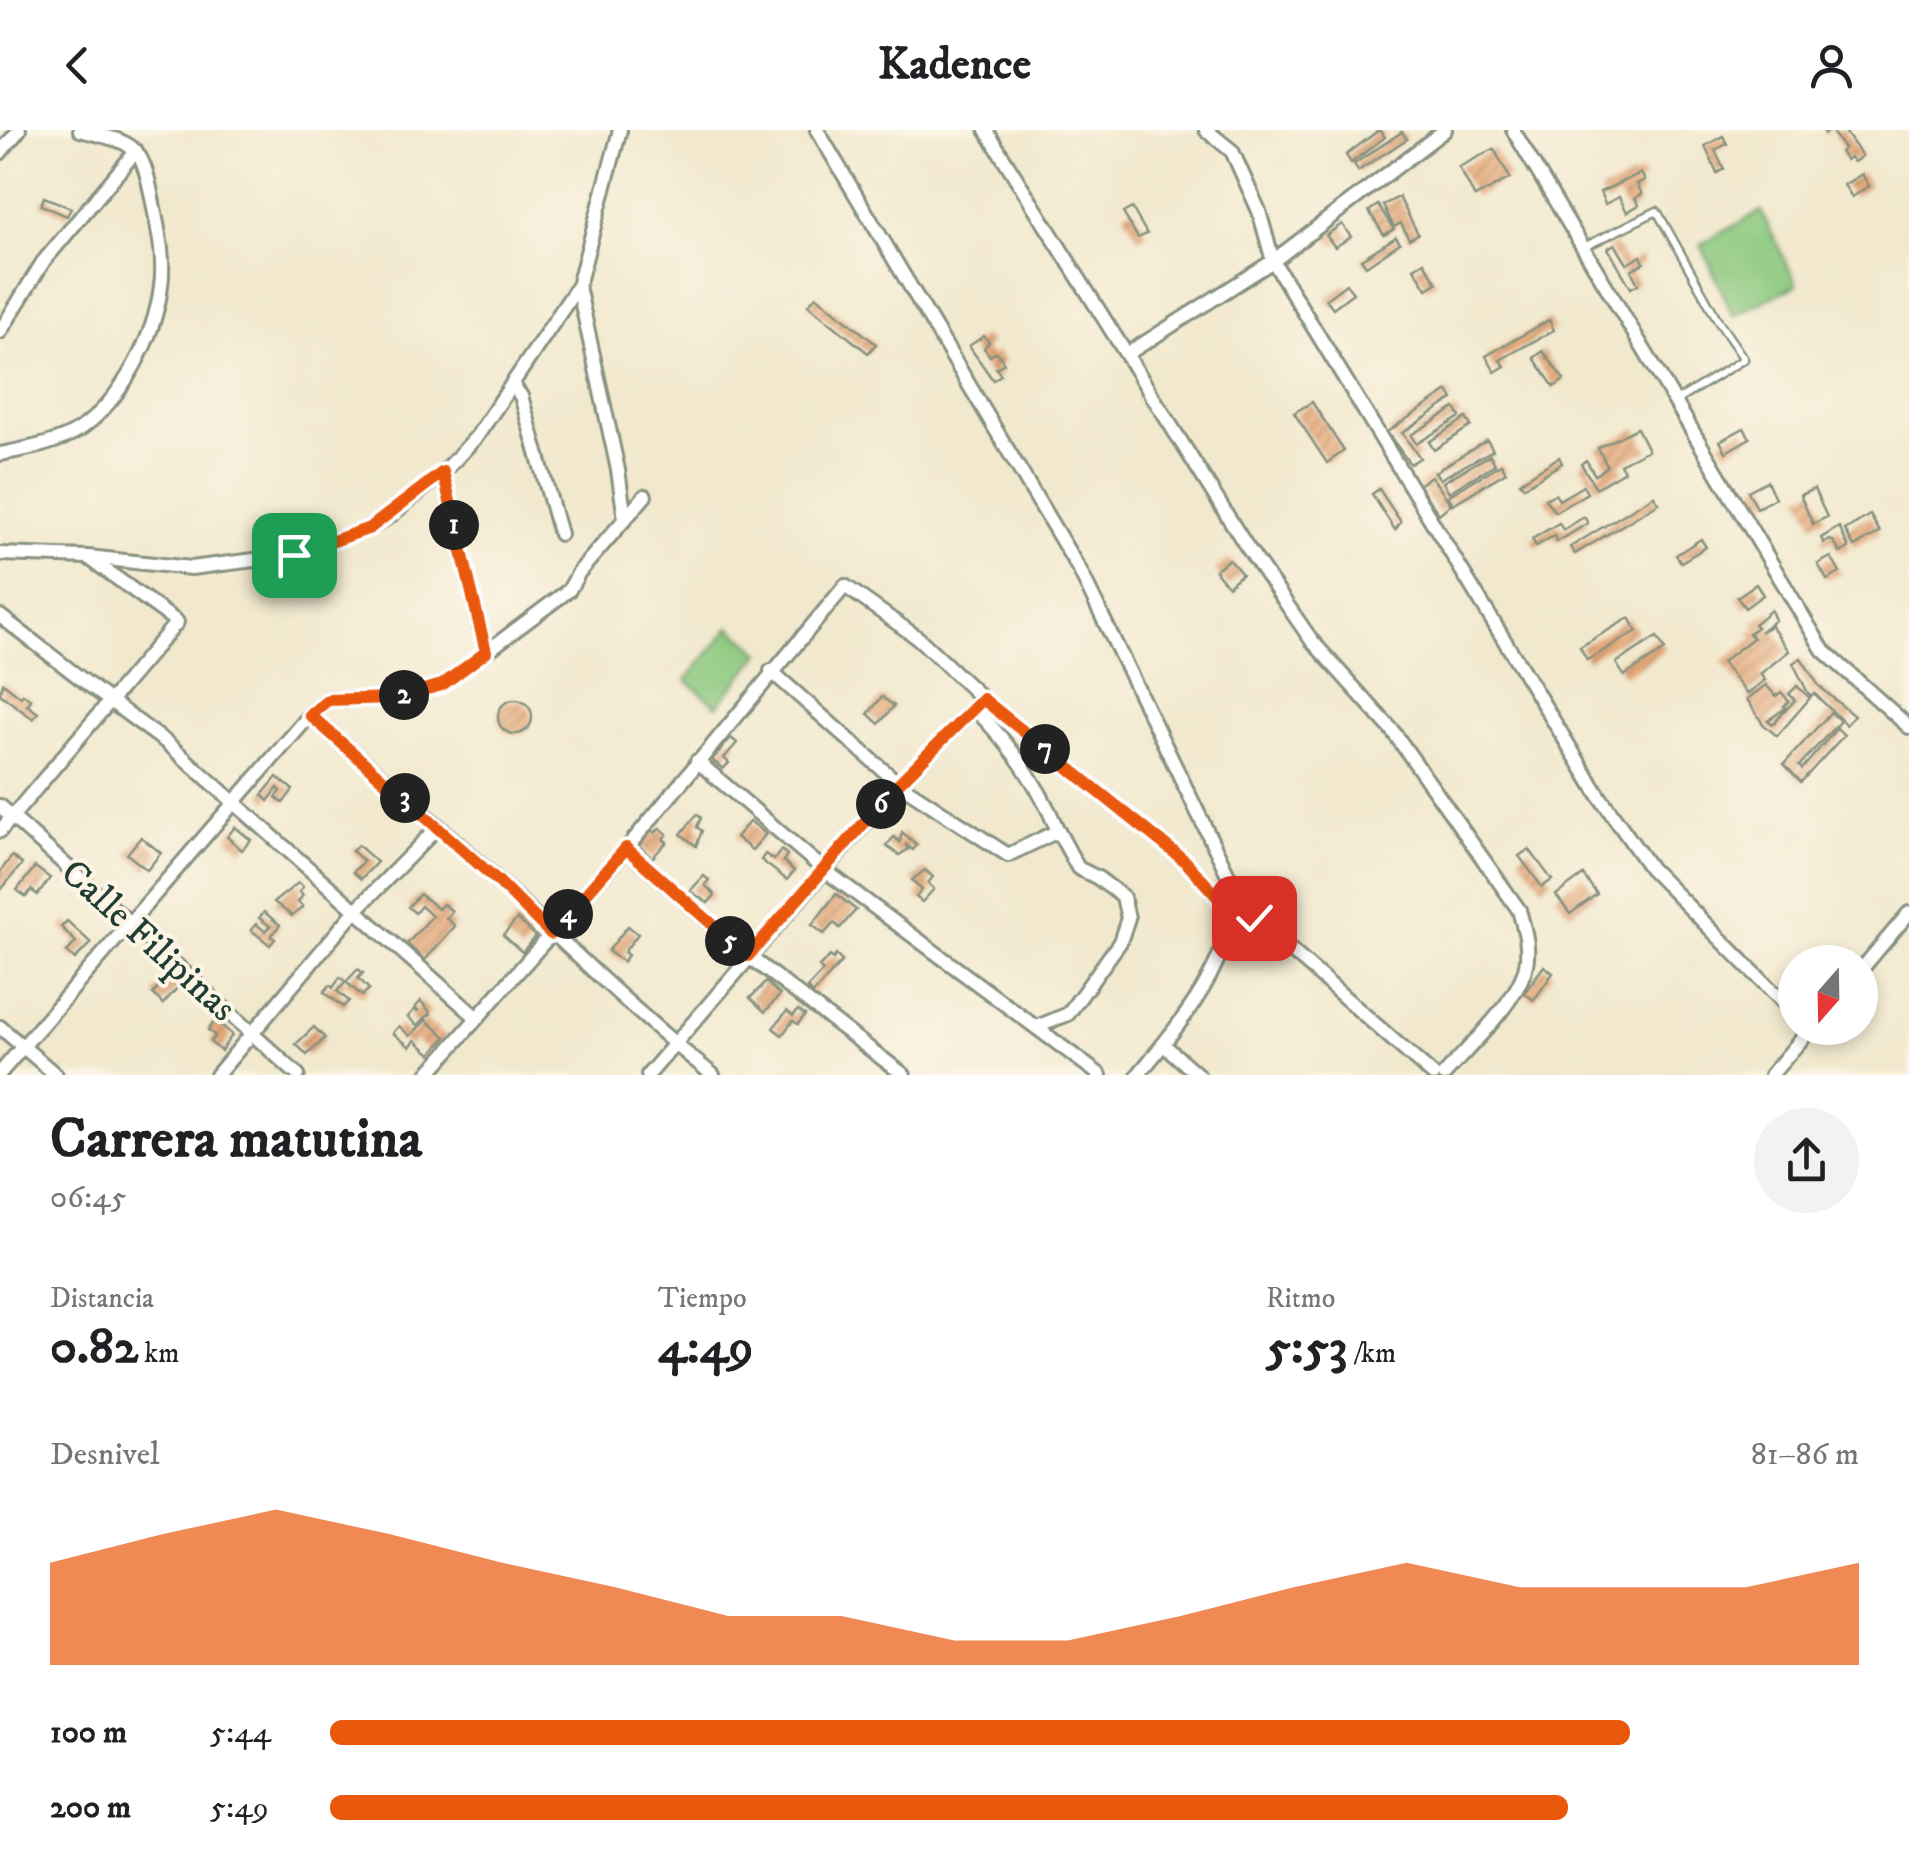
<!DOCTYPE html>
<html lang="es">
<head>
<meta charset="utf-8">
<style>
	:root { --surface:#fff; --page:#f2f2f2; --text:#202124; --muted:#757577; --accent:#ea580c }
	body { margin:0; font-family:"IM FELL DW Pica",serif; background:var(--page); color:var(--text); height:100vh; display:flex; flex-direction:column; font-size:38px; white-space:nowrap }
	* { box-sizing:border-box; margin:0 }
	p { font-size:32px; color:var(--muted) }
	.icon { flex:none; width:55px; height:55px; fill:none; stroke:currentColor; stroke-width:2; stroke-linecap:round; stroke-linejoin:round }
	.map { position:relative; height:945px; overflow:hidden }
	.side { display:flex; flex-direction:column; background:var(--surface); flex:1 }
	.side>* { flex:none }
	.needle { width:65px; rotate:200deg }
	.buttons { position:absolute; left:1778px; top:815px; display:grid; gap:20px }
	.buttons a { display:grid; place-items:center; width:100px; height:100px; border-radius:50%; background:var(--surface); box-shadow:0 5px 15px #0003; font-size:50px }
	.pin { position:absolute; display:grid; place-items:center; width:85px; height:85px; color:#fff; margin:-42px; border-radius:20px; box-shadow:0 5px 15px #0006 }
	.km { position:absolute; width:50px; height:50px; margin:-25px; border-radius:50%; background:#222; color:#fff; font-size:28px; line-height:50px; text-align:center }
	.round { display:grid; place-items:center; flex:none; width:105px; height:105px; border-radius:52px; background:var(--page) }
	.headline { display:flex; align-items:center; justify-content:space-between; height:170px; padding:0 50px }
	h1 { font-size:55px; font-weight:700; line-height:75px }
	.metrics { display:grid; grid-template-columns:repeat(3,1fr); gap:15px; height:170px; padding:10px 50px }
	.metrics div { display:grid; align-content:center }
	.metrics b { font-size:50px; font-weight:700 }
	.metrics small { font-size:28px; font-weight:400 }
	.metrics p { font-size:28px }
	.chart { height:280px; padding:20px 50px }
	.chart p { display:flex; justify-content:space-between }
	.chart svg { width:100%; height:180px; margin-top:10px; fill:var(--accent); opacity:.7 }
	ul { padding:0 50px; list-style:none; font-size:32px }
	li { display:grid; grid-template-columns:160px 120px 1fr; align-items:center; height:75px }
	li i { height:25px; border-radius:12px; background:var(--accent) }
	header { display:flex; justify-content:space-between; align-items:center; height:130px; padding:0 50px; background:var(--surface); font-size:45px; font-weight:700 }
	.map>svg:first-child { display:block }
	.garden { fill:#8ac87e; stroke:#548259; stroke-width:2.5 }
	.building { fill:url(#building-hatch) }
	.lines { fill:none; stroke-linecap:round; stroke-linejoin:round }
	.lane-casing { stroke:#889280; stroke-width:11 }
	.street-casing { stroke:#889280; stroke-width:18 }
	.lane { stroke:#fff; stroke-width:6 }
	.street { stroke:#fff; stroke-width:12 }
	.route-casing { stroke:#fff; stroke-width:20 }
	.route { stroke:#ea580c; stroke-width:12 }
	.labels { text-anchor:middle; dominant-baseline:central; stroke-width:8; stroke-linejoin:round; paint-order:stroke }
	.street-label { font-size:38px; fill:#1f3d34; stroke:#fcf5e5 }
</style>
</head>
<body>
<header><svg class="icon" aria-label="back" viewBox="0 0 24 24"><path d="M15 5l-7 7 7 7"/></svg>Kadence<svg class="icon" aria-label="person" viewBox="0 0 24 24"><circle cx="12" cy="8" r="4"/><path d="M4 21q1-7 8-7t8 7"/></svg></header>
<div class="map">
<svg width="1909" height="945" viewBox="0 0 1909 945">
	<defs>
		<pattern id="building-hatch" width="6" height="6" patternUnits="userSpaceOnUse" patternTransform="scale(2.5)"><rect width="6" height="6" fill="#e5a878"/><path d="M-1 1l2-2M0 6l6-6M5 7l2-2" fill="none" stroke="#b98a63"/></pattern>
	</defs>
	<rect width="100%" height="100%" fill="#fcf5e5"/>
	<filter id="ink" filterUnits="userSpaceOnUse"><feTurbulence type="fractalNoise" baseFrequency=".01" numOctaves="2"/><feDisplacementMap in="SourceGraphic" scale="20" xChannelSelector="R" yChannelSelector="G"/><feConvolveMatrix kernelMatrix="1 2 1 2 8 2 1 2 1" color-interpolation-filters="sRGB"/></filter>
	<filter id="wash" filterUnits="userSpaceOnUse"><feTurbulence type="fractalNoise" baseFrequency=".0048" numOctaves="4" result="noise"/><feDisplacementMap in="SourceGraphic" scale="40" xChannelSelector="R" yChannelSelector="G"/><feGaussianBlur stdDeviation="2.25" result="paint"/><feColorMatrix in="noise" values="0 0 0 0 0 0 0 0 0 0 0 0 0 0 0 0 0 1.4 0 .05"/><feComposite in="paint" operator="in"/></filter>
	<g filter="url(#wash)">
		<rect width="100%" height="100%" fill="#f1e8cd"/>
		<g class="garden">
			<polygon points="1761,81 1797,155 1733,186 1701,114"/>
			<polygon points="730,497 761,523 717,576 686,550"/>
		</g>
		<g id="blocks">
			<g class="building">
				<polygon points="1379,0 1385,7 1351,33 1346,25"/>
				<polygon points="1823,0 1844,0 1862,26 1854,32 1850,27 1846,30 1840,22 1844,19 1831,0 1825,4"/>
				<polygon points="1402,2 1407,9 1358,41 1354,34"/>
				<polygon points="1723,6 1727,14 1715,20 1724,39 1717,43 1705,16"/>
				<polygon points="1494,19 1510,48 1475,67 1459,37"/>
				<polygon points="1641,43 1645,50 1637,54 1642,64 1635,68 1639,75 1627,82 1619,67 1605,74 1600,62"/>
				<polygon points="1862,44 1869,56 1852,67 1844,55"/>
				<polygon points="44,67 71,78 67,86 41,75"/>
				<polygon points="1399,67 1418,104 1409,109 1401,93 1394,97 1383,75"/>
				<polygon points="1378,75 1394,99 1384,105 1369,81"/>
				<polygon points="1132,78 1147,104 1138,108 1123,83"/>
				<polygon points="1342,94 1351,107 1335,117 1326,105"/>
				<polygon points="1396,107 1400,113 1366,136 1361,129"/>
				<polygon points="1615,114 1627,134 1641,126 1644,133 1631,140 1638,154 1631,158 1608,118"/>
				<polygon points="1424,132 1437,153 1427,159 1414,138"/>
				<polygon points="1346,154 1353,163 1333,178 1326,169"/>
				<polygon points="816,166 876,214 868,223 808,175"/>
				<polygon points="1549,190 1554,200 1500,230 1505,236 1495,242 1486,226"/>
				<polygon points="984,206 989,212 984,218 990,226 997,222 1004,233 996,238 1001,245 993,250 969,216"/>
				<polygon points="1543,221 1564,250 1554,257 1534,228"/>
				<polygon points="1448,261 1453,269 1402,303 1420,328 1410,334 1387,302"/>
				<polygon points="1312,272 1344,321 1327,333 1294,283"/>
				<polygon points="1455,278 1460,287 1416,314 1411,305"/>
				<polygon points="1466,288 1471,296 1434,320 1429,312"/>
				<polygon points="1637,298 1648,320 1620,334 1624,341 1596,358 1581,334 1586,330 1595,345 1599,343 1607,336 1598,318"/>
				<polygon points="1744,298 1750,308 1726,322 1720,311"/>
				<polygon points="1487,310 1493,320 1440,349 1435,342"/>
				<polygon points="1490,325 1495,334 1449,362 1443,352"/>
				<polygon points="1559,327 1562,333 1524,357 1520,352"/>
				<polygon points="1501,334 1506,342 1453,374 1448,366"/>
				<polygon points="1431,346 1451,374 1439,384 1418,355"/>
				<polygon points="1767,351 1775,368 1757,378 1748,361"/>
				<polygon points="1583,356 1587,363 1555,382 1545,369 1555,364 1559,370"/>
				<polygon points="1379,359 1401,392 1395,400 1372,364"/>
				<polygon points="1814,359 1827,387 1813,394 1800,365"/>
				<polygon points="1654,366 1659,373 1575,424 1570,417"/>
				<polygon points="1870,385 1880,402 1854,417 1845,400"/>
				<polygon points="1584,387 1588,393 1557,412 1554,406 1536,416 1532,409 1559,393 1563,400"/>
				<polygon points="1839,397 1849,418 1840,423 1834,412 1830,410 1824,413 1821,408"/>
				<polygon points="1701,409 1706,417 1681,432 1676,425"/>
				<polygon points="1831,427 1840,443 1827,450 1818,434"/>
				<polygon points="1229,429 1242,444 1228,456 1215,440"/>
				<polygon points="1756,454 1763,465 1745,478 1737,467"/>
				<polygon points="1771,480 1775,490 1760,502 1771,496 1789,521 1760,544 1765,550 1747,564 1722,532 1753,508 1749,503 1757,497 1754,494"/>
				<polygon points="1629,488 1637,501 1587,530 1580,517"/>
				<polygon points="1657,507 1665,520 1624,546 1616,533"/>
				<polygon points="1801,528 1819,556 1854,586 1846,595 1814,563 1811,566 1807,561 1793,533"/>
				<polygon points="3,553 21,567 23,564 31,570 27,575 38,583 33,589 0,564"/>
				<polygon points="1766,555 1776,566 1781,562 1789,571 1784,576 1786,578 1768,590 1773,594 1795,570 1789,564 1797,556 1810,568 1777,606 1763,594 1747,569"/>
				<polygon points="882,567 894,576 879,594 868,584"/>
				<circle cx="515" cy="587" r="17"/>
				<polygon points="1831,582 1840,591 1799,636 1802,639 1837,598 1844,605 1801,652 1784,634"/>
				<polygon points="731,608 737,613 724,628 729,633 723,639 712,630"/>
				<polygon points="277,647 293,660 283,673 276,667 281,661 278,658 268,671 262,665"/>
				<polygon points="697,684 701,688 697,697 702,701 696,716 681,704"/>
				<polygon points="750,691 766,704 752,720 736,707"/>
				<polygon points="235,697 251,710 242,720 227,707"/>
				<polygon points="650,698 655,703 660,698 667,704 663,709 667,712 652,728 638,715"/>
				<polygon points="902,702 917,715 913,720 905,714 909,719 899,725 886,716 894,707 900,712"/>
				<polygon points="141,707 161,723 147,740 127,724"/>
				<polygon points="358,715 377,732 361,749 353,742 364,731 352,721"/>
				<polygon points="1529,719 1552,750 1542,757 1519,726"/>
				<polygon points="781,720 787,725 783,731 794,741 787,750 761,730 765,724 774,730"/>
				<polygon points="12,726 22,734 0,761 0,742"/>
				<polygon points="35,737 50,748 38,765 31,760 26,767 17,760"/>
				<polygon points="925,740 933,747 928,753 934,759 922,772 916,767 922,760 912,750"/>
				<polygon points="1583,745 1597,764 1570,784 1556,765"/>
				<polygon points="704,746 709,750 705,755 715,765 708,773 690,761"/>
				<polygon points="298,753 303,757 299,762 303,765 298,772 303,777 292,786 274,772"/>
				<polygon points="420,764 438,779 443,774 452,781 446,788 455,796 425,830 407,814 432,786 421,776 415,783 408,777"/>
				<polygon points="836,764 856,780 840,798 834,793 824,804 812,795"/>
				<polygon points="264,782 280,795 271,806 275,809 270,815 251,800 256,794 265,801 270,796 259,788"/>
				<polygon points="517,789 536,806 522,822 503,805"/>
				<polygon points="67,791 91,813 75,829 67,822 76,812 61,797"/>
				<polygon points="628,796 638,804 624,822 628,825 623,832 608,821"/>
				<polygon points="836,825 842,831 813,864 807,858 823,841 819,837 830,826 833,829"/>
				<polygon points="1544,836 1553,843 1534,870 1524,863"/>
				<polygon points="358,839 363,843 358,848 369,859 362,866 346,852"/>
				<polygon points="340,847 346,852 337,861 349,871 343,877 324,862 330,855 333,858"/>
				<polygon points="167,848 178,857 163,874 153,864"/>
				<polygon points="766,852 780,865 765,882 750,868"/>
				<polygon points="421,871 431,883 417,895 408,887 414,880 419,881 415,878"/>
				<polygon points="798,880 805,885 798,894 793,891 782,905 773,898 787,881 793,886"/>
				<polygon points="216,890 232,905 221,921 210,912 215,906 208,900"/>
				<polygon points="426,890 446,907 431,924 415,910 410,917 393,903 399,896 410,906"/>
				<polygon points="314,897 325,908 307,925 296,914"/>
			</g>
		</g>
	</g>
	<g filter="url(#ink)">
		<use href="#blocks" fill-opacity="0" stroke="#889280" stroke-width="2.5"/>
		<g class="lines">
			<defs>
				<polyline id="lane" points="1584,117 1657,81 1720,194 1744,229 1676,271"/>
				<g id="street">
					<polyline points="817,0 1080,441 1235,759 1253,787 1433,945"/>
					<path d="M986,0l259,414 67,97 80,89 127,180c5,18 11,36 7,55 -7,36 -58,82 -82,110"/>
					<polyline points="1206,0 1232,21 1259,81 1273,131 1600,667 1650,738 1795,884"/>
					<polyline points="1513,0 1823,520 1909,597"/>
					<polyline points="0,23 19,0"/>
					<polyline points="578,156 618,340 625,389"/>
					<polyline points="0,202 43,132 136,21"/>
					<polyline points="1127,224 1273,131 1445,0"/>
					<polyline points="512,254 521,266 560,404"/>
					<path d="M0,324c26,-5 57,-10 80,-25 42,-29 75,-92 81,-143 4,-28 -3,-57 -8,-83 -3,-15 -7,-40 -17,-51 -11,-14 -40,-17 -56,-22"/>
					<polyline points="443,343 486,522"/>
					<polyline points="0,424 88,427 191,438 294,425 370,398 390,386 443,343 477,306 578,156 620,0"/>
					<path d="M0,486c55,42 109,86 166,126l310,275"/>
					<path d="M771,541l128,113 109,71 50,-24c-20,-48 -47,-86 -84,-123"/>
					<path d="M310,585c63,55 128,109 189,166 70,67 139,134 214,194"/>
					<polyline points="697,631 823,739 1100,945"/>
					<polyline points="0,676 298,945"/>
					<polyline points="0,701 177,492 89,428"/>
					<polyline points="626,719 748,826 904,945"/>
					<polyline points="1860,841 1909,783"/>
					<polyline points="0,897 56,945"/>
					<polyline points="1037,897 1068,884 1120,812 1128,788 1123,767 1098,748 1078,738 1058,701"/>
					<polyline points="1164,915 1198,945"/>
					<polyline points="0,943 310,585 328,570 393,568 442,555 569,460 579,442 645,366"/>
					<polyline points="217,945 356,780 438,697"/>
					<polyline points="427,945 626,719 845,456 918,508 983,569 1185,731 1232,783 1253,787"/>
					<polyline points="648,945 899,654 978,574"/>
					<path d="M1138,945c40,-48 83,-99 94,-162"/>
					<polyline points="1771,945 1811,898"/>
				</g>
			</defs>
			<use href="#lane" class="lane-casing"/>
			<use href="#street" class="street-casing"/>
			<use href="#lane" class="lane"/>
			<use href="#street" class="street"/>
		</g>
	</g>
	<g class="lines" filter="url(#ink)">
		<defs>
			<polyline id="route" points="294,425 370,398 443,342 486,522 442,555 393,568 328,570 310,585 499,752 551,804 626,718 748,826 898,654 983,569 1185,731 1232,783 1254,788"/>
		</defs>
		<use href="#route" class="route-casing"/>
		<use href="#route" class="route"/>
	</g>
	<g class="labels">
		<g class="street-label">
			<text transform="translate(148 811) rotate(42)">Calle Filipinas</text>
		</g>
	</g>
</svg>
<div class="buttons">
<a><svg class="needle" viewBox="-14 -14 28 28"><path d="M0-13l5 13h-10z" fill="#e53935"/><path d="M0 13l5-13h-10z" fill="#757577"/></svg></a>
</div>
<div class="pin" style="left:294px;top:425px;background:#1e9e55"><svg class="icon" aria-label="arrive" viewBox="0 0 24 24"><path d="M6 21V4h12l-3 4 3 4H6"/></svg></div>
<div class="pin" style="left:1254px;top:788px;background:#d93025"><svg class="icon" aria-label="check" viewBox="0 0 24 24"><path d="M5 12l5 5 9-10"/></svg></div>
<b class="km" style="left:454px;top:395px">1</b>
<b class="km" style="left:404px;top:565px">2</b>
<b class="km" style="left:405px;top:668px">3</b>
<b class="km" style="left:568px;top:784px">4</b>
<b class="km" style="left:730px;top:811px">5</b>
<b class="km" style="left:881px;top:674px">6</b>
<b class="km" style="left:1045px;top:619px">7</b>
</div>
<section class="side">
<div class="headline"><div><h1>Carrera matutina</h1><p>06:45</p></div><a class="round"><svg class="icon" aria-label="share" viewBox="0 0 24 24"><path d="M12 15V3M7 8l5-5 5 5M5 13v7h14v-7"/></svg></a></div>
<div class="metrics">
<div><p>Distancia</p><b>0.82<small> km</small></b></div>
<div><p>Tiempo</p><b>4:49</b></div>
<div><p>Ritmo</p><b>5:53<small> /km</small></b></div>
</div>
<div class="chart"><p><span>Desnivel</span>81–86 m</p>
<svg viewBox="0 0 160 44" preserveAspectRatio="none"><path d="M0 44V19L10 12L20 6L30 12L40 19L50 25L60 32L70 32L80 38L90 38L100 32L110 25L120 19L130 25L140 25L150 25L160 19V44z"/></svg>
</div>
<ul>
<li><b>100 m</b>5:44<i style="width:85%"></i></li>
<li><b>200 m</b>5:49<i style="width:81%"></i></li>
</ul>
</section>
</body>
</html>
